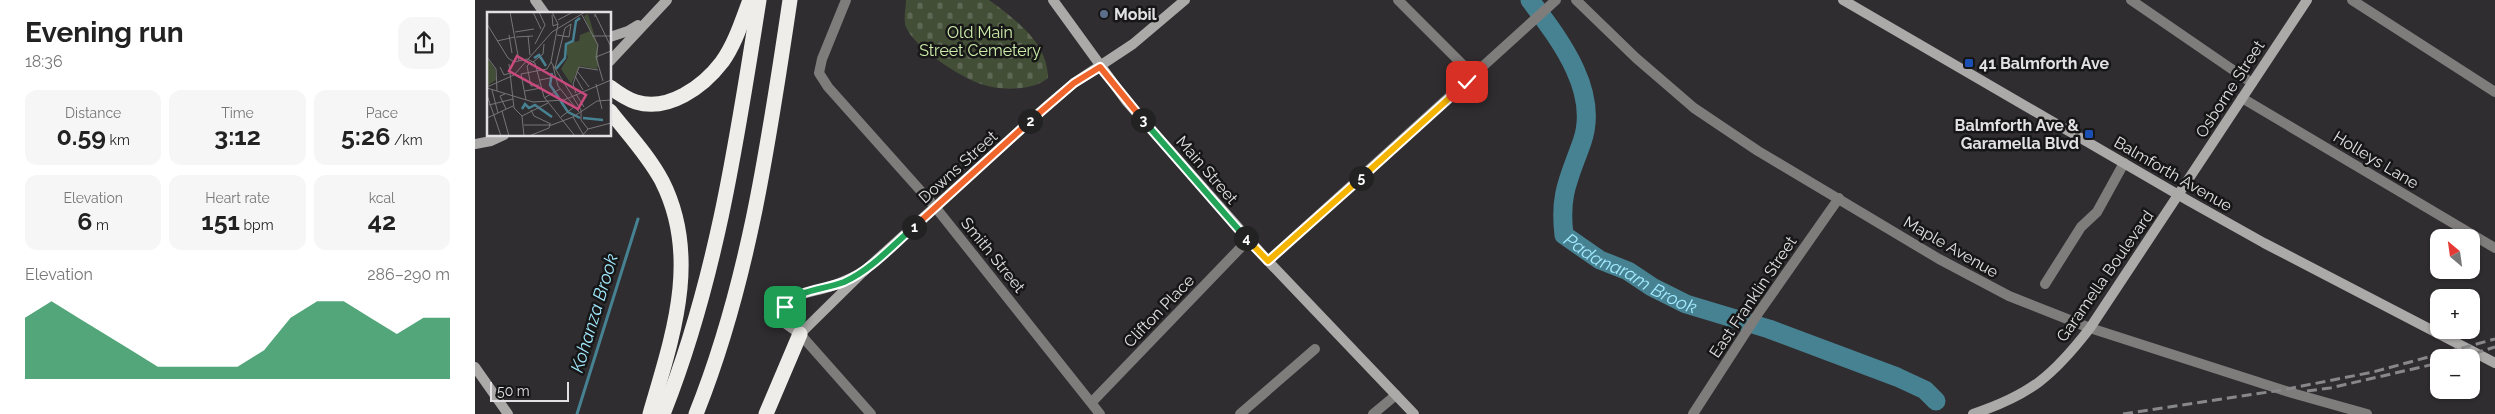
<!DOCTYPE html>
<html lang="en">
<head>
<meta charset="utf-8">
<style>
	:root { --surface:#fff; --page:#f6f6f6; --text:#222; --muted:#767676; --accent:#0b8043 }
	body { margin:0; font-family:Raleway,sans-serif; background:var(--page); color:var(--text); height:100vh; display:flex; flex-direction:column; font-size:19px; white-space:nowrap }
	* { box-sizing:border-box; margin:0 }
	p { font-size:16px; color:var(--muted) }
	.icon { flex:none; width:28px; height:28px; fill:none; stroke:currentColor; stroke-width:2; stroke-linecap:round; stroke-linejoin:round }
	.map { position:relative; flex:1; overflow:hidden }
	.details { display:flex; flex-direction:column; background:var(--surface); width:475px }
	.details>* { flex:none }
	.needle { width:32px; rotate:331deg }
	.controls { position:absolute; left:1955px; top:229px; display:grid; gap:10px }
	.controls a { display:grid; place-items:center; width:50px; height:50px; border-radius:10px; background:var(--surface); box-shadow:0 1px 4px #0004; font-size:25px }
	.scale { position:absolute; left:15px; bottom:12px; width:79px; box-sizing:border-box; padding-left:5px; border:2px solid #e1e0e2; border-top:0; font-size:14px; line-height:18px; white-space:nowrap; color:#e1e0e2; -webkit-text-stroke:4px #171617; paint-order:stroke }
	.pin { position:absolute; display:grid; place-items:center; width:42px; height:42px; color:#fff; margin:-21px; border-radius:10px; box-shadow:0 2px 8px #0006 }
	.km { position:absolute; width:25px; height:25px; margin:-12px; border-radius:50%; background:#222; color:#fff; font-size:14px; line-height:25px; text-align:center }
	.round { display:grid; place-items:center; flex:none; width:52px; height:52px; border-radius:15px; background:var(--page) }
	.overview { display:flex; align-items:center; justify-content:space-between; height:85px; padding:0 25px }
	h1 { font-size:28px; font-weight:700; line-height:38px }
	.metrics { display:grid; grid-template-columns:repeat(3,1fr); gap:8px; height:85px; padding:5px 25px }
	.metrics div { display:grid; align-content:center; border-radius:12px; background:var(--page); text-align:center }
	.metrics b { font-size:25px; font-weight:700 }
	.metrics small { font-size:14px; font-weight:400 }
	.metrics p { font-size:14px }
	.chart { height:140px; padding:10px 25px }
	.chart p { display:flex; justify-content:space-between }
	.chart svg { width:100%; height:90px; margin-top:5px; fill:var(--accent); opacity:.7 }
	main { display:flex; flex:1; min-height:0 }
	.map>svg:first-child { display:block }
	.cemetery { fill:url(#cemetery-stones) }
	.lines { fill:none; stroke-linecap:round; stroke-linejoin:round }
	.stream { stroke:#478292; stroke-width:3 }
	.river { stroke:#478292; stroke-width:19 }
	.street { stroke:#7e7d7c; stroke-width:10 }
	.secondary { stroke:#abaaa8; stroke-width:10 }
	.highway { stroke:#eeede9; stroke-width:15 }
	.rail { stroke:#888789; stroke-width:3; stroke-dasharray:10 5; stroke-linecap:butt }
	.split-1-casing { stroke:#fff; stroke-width:10 }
	.split-2-casing { stroke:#fff; stroke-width:10 }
	.split-3-casing { stroke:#fff; stroke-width:10 }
	.split-4-casing { stroke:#fff; stroke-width:10 }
	.split-5-casing { stroke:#fff; stroke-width:10 }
	.split-6-casing { stroke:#fff; stroke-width:10 }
	.split-1 { stroke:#22a559; stroke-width:6 }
	.split-2 { stroke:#f0652b; stroke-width:6 }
	.split-3 { stroke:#f0652b; stroke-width:6 }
	.split-4 { stroke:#22a559; stroke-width:6 }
	.split-5 { stroke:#f5b400; stroke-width:6 }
	.split-6 { stroke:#f5b400; stroke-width:6 }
	.service-dot { fill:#5c6f8a; stroke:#171617; stroke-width:2 }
	.transit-dot { fill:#1a4fb4; stroke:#171617; stroke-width:2 }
	.labels { text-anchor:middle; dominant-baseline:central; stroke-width:5; stroke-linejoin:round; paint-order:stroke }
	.poi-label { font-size:16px; font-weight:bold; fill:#e1e0e2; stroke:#171617; text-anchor:start }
	.park-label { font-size:16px; fill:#ceefab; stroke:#171617 }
	.street-label { font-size:16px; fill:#e1e0e2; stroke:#171617 }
	.water-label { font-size:18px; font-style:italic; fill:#a2eaff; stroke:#171617 }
	.inset-river { fill:none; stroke:#478292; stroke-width:2.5 }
	.inset-road { fill:none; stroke:#767577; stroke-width:1 }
	.view { fill:#ca4a7d; fill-opacity:0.15; stroke:#ca4a7d; stroke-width:2.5 }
	.inset-edge { fill:none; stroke:#e1e0e2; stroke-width:2.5 }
</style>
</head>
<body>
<main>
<section class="details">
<div class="overview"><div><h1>Evening run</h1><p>18:36</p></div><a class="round"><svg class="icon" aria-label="share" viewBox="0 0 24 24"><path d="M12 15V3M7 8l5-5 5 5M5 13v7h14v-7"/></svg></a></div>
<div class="metrics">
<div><p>Distance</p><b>0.59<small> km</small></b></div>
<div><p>Time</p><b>3:12</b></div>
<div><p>Pace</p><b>5:26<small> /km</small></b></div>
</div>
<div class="metrics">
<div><p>Elevation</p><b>6<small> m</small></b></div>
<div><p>Heart rate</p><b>151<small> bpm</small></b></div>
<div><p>kcal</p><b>42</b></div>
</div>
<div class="chart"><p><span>Elevation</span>286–290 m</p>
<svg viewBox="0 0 160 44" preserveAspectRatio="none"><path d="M0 44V14L10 6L20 14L30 22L40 30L50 38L60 38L70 38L80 38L90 30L100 14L110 6L120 6L130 14L140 22L150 14L160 14V44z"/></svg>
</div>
</section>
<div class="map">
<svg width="2020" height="414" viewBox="0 0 2020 414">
	<defs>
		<pattern id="cemetery-stones" width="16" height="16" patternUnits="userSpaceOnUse" patternTransform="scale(1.25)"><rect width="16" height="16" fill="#434e37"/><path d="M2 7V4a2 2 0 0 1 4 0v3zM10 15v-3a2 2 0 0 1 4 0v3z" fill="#5e6754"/></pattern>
	</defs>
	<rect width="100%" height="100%" fill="#2f2d30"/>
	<path class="cemetery" d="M431,0h83c26,19 59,43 59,78 -15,13 -48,13 -67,6 -21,-7 -66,-36 -75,-57 -3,-7 0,-19 0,-27z"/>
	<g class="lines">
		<polyline class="stream" points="102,414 163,219"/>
		<path class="river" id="s1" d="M1055,0c29,39 70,91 52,142 -13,37 -23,52 -18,93l36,25 28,11 24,16 34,17 83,25 128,48 28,13 11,11"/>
		<g class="street">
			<polyline points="371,0 347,59 344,73 353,87 461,208 625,414"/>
			<polyline points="923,0 999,76"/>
			<polyline points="1101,0 1161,58 1219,108 1283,151 1464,259 1534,296 1615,328 1817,393 1892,414"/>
			<polyline points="1656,0 1777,83"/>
			<polyline points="1877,0 2020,92"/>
			<polyline points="1767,98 2020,248"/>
			<polyline points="793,261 1081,0"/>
			<polyline points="1570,284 1606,227 1622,212 1649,163"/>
			<polyline points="325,334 396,414"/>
			<polyline points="617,402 773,240"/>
			<polyline points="765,414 840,349"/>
			<polyline points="898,414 921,395"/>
			<polyline points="1218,414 1282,315 1364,198"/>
		</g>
		<g class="secondary">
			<polyline points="60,0 70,14"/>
			<polyline points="578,0 652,102 793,261 939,414"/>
			<polyline points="1368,0 1714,201 1789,243 2020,363"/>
			<polyline points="135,37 153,31 163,25"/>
			<polyline points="135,61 192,0"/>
			<polyline points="0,144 16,141 29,135"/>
			<path d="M387,273c-11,5 -21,10 -33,14 -21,7 -52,5 -43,37l14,10 62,-61 186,-168 26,-22 59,-39 52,-44"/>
			<polyline points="0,367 33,414"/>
			<path d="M1498,414c57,-19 80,-38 117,-86l217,-328"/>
		</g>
		<g class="highway">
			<path d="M135,87c8,6 16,12 26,15 32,10 67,-15 86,-40 13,-18 20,-41 28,-62"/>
			<path d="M135,111c18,23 38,44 52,70 39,77 10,157 -12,233"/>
			<path d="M188,414c53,-133 74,-274 96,-414"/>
			<path d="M221,414c53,-132 73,-274 94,-414"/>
			<polyline points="291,414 325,334"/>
		</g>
		<g class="rail">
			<polyline points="1984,358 2020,347"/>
			<polyline points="1832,391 1855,388 1964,363"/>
			<polyline points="1648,414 1807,390 1898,372 2020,339"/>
		</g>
	</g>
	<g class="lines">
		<defs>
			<path id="split-1" d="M310,307c11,-18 39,-17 59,-25 27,-12 48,-36 70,-55"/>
			<polyline id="split-2" points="439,227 555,121"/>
			<polyline id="split-3" points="555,121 599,83 625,67 668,120"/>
			<polyline id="split-4" points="668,120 771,238"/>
			<polyline id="split-5" points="771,238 793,261 886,178"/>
			<polyline id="split-6" points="886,178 992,82"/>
		</defs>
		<use href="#split-1" class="split-1-casing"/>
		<use href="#split-2" class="split-2-casing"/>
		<use href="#split-3" class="split-3-casing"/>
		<use href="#split-4" class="split-4-casing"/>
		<use href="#split-5" class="split-5-casing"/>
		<use href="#split-6" class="split-6-casing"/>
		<use href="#split-1" class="split-1"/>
		<use href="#split-2" class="split-2"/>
		<use href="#split-3" class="split-3"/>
		<use href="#split-4" class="split-4"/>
		<use href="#split-5" class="split-5"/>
		<use href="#split-6" class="split-6"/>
	</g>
	<circle class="service-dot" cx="629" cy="14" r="5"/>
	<g class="transit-dot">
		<rect x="1489" y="58" width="10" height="10" rx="2.5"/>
		<rect x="1609" y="129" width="10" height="10" rx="2.5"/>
	</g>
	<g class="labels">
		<g class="poi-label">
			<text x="639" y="14">Mobil</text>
			<text x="1504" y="63">41 Balmforth Ave</text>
			<text x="1604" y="125" text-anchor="end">Balmforth Ave &amp;<tspan x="1604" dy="18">Garamella Blvd</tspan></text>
		</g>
		<g class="park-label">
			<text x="505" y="32">Old Main<tspan x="505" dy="18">Street Cemetery</tspan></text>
		</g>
		<g class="street-label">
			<text transform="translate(1755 89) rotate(-57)">Osborne Street</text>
			<text transform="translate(1901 160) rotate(31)">Holleys Lane</text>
			<text transform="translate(483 167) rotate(-42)">Downs Street</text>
			<text transform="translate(732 170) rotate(49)">Main Street</text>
			<text transform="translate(1698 174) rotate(30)">Balmforth Avenue</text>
			<text transform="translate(1476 247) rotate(30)">Maple Avenue</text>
			<text transform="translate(518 255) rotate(51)">Smith Street</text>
			<text transform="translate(1630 276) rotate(-55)">Garamella Boulevard</text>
			<text transform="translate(1278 297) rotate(-56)">East Franklin Street</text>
			<text transform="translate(684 311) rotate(-46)">Clifton Place</text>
		</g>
		<g class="water-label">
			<text stroke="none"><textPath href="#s1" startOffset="331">Padanaram Brook</textPath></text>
			<text transform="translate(119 313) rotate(-73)">Kohanza Brook</text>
		</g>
	</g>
	<g transform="translate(12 12)">
		<rect width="124" height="124" fill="#2f2d30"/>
		<path d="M0,46l8,11 1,11 -9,6z" fill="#434e37"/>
		<path d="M101,2l10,33v18l-1,4 -17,-3 -9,18 -10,-15 7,-12 -3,-7 2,-7 12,-2 1,-6 10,-4 -6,-15z" fill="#434e37"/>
		<path class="inset-river" d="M47,46l5,-3 7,11M69,57l9,-11 1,-14 7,-3 3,-20 4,-3M65,61l-2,12 9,13M73,88l8,12 12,6M35,97l3,-5 4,4 6,-3 17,12M96,106l20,2"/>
		<path class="inset-road" d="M23,0l9,49M46,0l8,17M65,3l1,11 5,-2M95,3l16,30 -2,12M108,5v-3l16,33M71,8l15,-8M0,12l21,34 6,4 13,-3 8,4 9,34 31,39M28,20l19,-3M22,23l3,18M70,23l12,2 2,-13M41,24l2,19M105,24h19M29,25l17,-1M10,29l18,-4M48,32l10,-19 -6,-13M0,45l9,12 1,22M109,45l7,24M109,45l15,-6M45,49l-5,5 4,20 8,-1M46,50l10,-8 1,-10M64,50l30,48M22,52l5,44 8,8M66,54l5,20 21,26M13,55l4,8 6,-2M68,56l10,-40 6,-4M90,59l12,16M34,62l5,26M34,62l26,-5 4,-7 7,-38 -6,-12M88,64l8,14M53,68l15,-3M109,72l6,25M0,75l27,-12 38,-43 33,-20M0,76l46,14 31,-2 47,-20M5,78l6,23M38,79l16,-3M89,81l-3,-9 6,-17 19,3M18,82l-5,2 6,13M89,82l8,13M0,83l14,41M57,86l16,-9M2,93l24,-6M44,98l3,6 17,8M94,98v10l7,9 -6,7M15,99l7,25M35,104l26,-13M35,104l2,20M74,105l13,-10M86,105l10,17M0,106l26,-12M37,113h26M62,114l24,-9 24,-16 14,-1M101,117l23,-6M42,124l20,-8 1,-4"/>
		<path class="view" d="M30,44l69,39 -8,14 -69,-38z"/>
		<rect width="124" height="124" class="inset-edge"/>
	</g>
</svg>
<div class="controls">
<a><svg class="needle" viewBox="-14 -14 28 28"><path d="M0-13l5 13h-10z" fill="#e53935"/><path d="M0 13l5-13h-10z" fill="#767676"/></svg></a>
<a>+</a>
<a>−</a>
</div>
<div class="scale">50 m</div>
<div class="pin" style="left:310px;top:307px;background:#1e9e55"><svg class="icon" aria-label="arrive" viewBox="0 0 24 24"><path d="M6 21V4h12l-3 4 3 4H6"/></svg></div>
<div class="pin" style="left:992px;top:82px;background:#d93025"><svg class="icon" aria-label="check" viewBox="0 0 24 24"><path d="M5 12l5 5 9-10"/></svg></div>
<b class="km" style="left:439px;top:227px">1</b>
<b class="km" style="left:555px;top:121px">2</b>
<b class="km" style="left:668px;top:120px">3</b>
<b class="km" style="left:771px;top:238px">4</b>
<b class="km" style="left:886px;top:178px">5</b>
</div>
</main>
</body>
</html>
